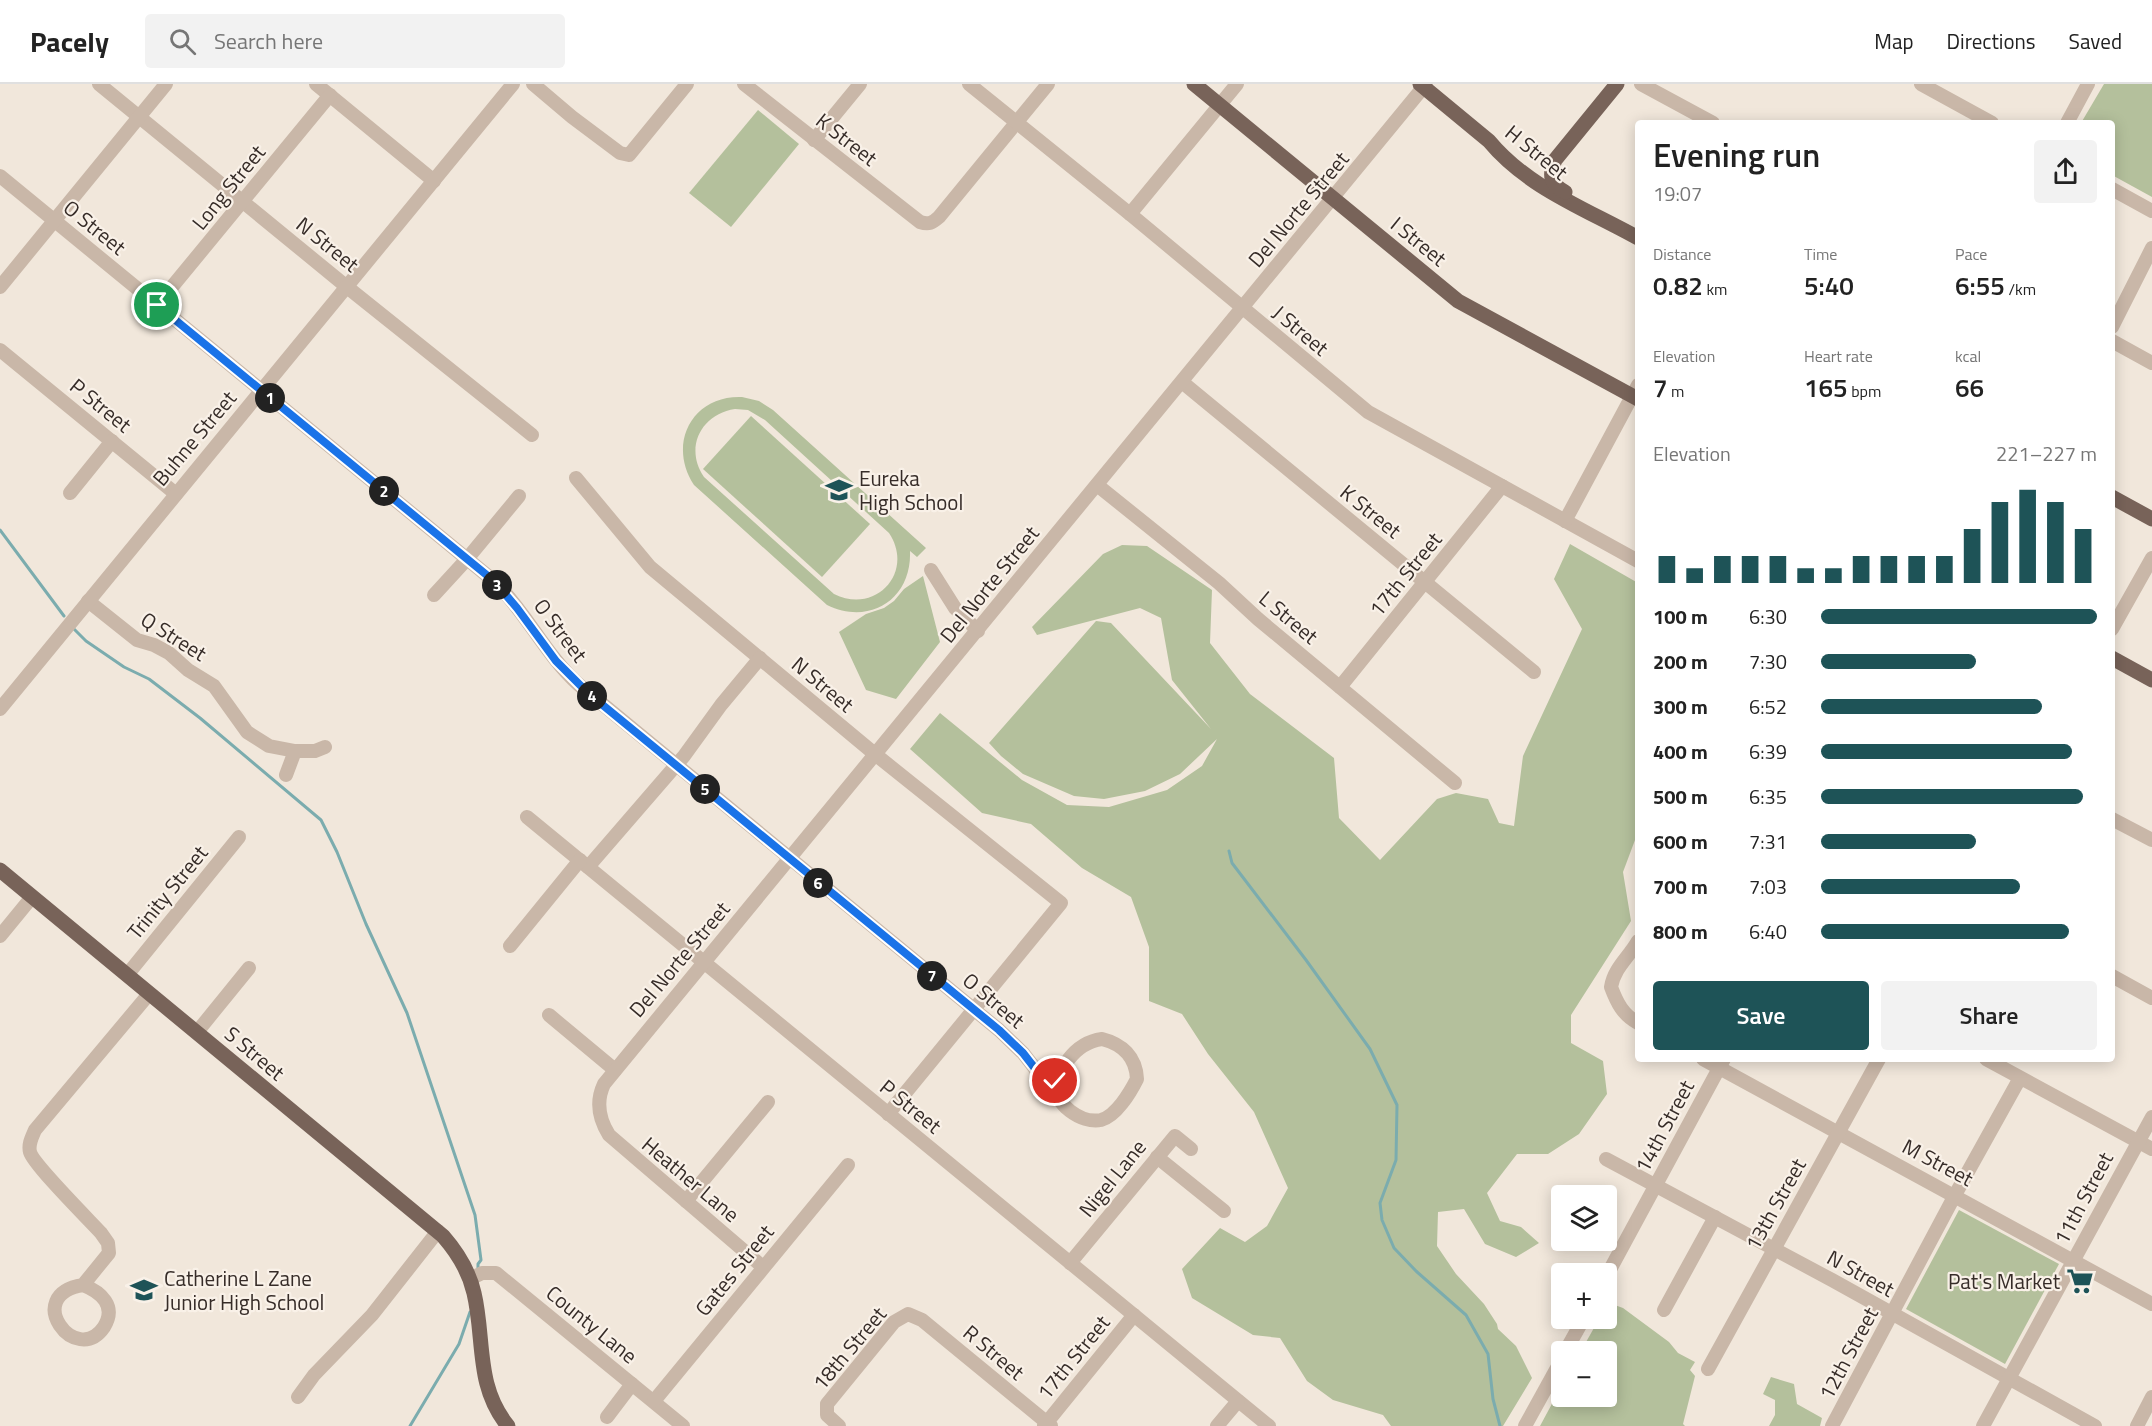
<!DOCTYPE html>
<html lang="en">
<head>
<meta charset="utf-8">
<style>
	:root { --surface:#fff; --page:#f2f2f2; --text:#222; --muted:#767676; --line:#e0e0e0; --accent:#1e5357 }
	body { margin:0; font-family:"Titillium Web",sans-serif; background:var(--page); color:var(--text); height:100vh; display:flex; flex-direction:column; font-size:22px; white-space:nowrap }
	* { box-sizing:border-box; margin:0 }
	p { font-size:20px; color:var(--muted) }
	.icon { flex:none; width:33px; height:33px; fill:none; stroke:currentColor; stroke-width:2; stroke-linecap:round; stroke-linejoin:round }
	.map { position:relative; flex:1; overflow:hidden }
	.side { position:absolute; left:1635px; top:36px; width:480px; height:942px; display:flex; flex-direction:column; background:var(--surface); border-radius:6px; box-shadow:0 3px 15px #0003 }
	.side>* { flex:none }
	.tools { position:absolute; left:1551px; top:1101px; display:grid; gap:12px }
	.tools a { display:grid; place-items:center; width:66px; height:66px; border-radius:6px; background:var(--surface); box-shadow:0 3px 15px #0003; font-size:30px }
	.pin { position:absolute; display:grid; place-items:center; width:51px; height:51px; color:#fff; margin:-26px; border:3px solid #fff; border-radius:50%; box-shadow:0 2px 6px #0007 }
	.km { position:absolute; width:30px; height:30px; margin:-15px; border-radius:50%; background:#222; color:#fff; font-size:16px; line-height:30px; text-align:center }
	.round { display:grid; place-items:center; flex:none; width:63px; height:63px; border-radius:6px; background:var(--page) }
	.overview { display:flex; align-items:center; justify-content:space-between; height:102px; padding:0 18px }
	h1 { font-size:33px; font-weight:600; line-height:45px }
	.stats { display:grid; grid-template-columns:repeat(3,1fr); gap:9px; height:102px; padding:6px 18px }
	.stats div { display:grid; align-content:center }
	.stats b { font-size:26px; font-weight:600 }
	.stats small { font-size:16px; font-weight:400 }
	.stats p { font-size:16px }
	.chart { height:168px; padding:12px 18px }
	.chart p { display:flex; justify-content:space-between }
	.chart svg { width:100%; height:108px; margin-top:6px; stroke:var(--accent); stroke-width:6 }
	.primary-button { display:flex; gap:12px; margin-top:auto; padding:12px 18px }
	.primary-button a { flex:1; height:69px; border-radius:6px; background:var(--accent); color:#fff; font-size:24px; font-weight:600; line-height:69px; text-align:center }
	.primary-button a+a { background:var(--page); color:var(--text) }
	ul { padding:0 18px; list-style:none; font-size:20px }
	li { display:grid; grid-template-columns:96px 72px 1fr; align-items:center; height:45px }
	li i { height:15px; border-radius:8px; background:var(--accent) }
	header { display:flex; align-items:center; gap:36px; box-sizing:border-box; height:84px; padding:0 30px; background:var(--surface); border-bottom:2px solid var(--line) }
	header strong { font-size:28px }
	nav { display:flex; gap:33px; margin-inline-start:auto; font-size:21px }
	.search { width:420px; height:54px; background:var(--page); display:flex; align-items:center; gap:15px; box-sizing:border-box; padding:0 21px; border-radius:6px; color:var(--muted); font-size:22px }
	.map>svg:first-child { display:block }
	.green { fill:#b4c09c; fill-rule:evenodd }
	.lines { fill:none; stroke-linecap:round; stroke-linejoin:round }
	.stream { stroke:#7bacae; stroke-width:3 }
	.minor { stroke:#c9b7a8; stroke-width:14 }
	.major { stroke:#786359; stroke-width:15 }
	.route-casing { stroke:#fff; stroke-width:12 }
	.route { stroke:#1a73e8; stroke-width:8 }
	.labels { text-anchor:middle; dominant-baseline:central; stroke-width:4.5; stroke-linejoin:round; paint-order:stroke }
	.street-label { font-size:21px; fill:#362c28; stroke:#f9f1e8 }
	.poi-label { font-size:21px; fill:#362c28; stroke:#f9f1e8; text-anchor:start }
</style>
</head>
<body>
<header>
<strong>Pacely</strong>
<div class="search"><svg class="icon" aria-label="search" viewBox="0 0 24 24"><circle cx="10" cy="10" r="6"/><path d="M15 15l6 6"/></svg>Search here</div>
<nav><a>Map</a><a>Directions</a><a>Saved</a></nav>
</header>
<div class="map">
<svg width="2152" height="1342" viewBox="0 0 2152 1342">
	<rect width="100%" height="100%" fill="#f1e7db"/>
	<g class="green">
		<polygon points="2104,0 2152,0 2152,113 2112,91 2112,39 2081,39"/>
		<polygon points="758,26 799,60 731,143 689,109"/>
		<path d="M742,313l17,4 14,9 153,138 -9,9 -7,-6c2,48 -40,75 -83,54l-133,-120c-27,-41 -2,-90 48,-88zM735,325l13,1 17,10 124,113c26,39 -13,82 -55,61l-130,-117c-20,-29 -3,-63 31,-68z"/>
		<polygon points="751,332 870,440 822,493 703,385"/>
		<polygon points="1570,460 1638,499 1638,748 1623,788 1631,837 1571,931 1571,959 1603,977 1607,1010 1579,1050 1548,1070 1517,1070 1487,1109 1500,1137 1521,1143 1539,1159 1516,1173 1485,1160 1464,1125 1438,1128 1437,1162 1456,1190 1484,1220 1497,1240 1498,1245 1516,1262 1532,1294 1503,1342 1391,1342 1383,1331 1333,1316 1307,1297 1280,1254 1253,1251 1192,1214 1182,1185 1220,1144 1245,1158 1267,1142 1288,1104 1254,1028 1208,970 1182,930 1149,917 1149,863 1131,813 1082,784 1031,740 982,729 910,665 940,629 1022,696 1067,721 1109,723 1167,706 1202,682 1217,655 1180,690 1145,707 1104,715 1074,712 1023,690 1001,672 989,659 1096,537 1111,539 1211,645 1172,596 1161,534 1140,524 1037,551 1032,543 1103,470 1122,461 1147,462 1212,506 1210,559 1250,610 1334,674 1339,734 1380,776 1437,715 1456,709 1488,715 1499,739 1514,742 1523,672 1582,545 1554,495"/>
		<polygon points="923,492 940,558 896,615 866,606 839,548 866,530 884,524 894,517 904,505"/>
		<polygon points="1959,1126 2059,1180 2005,1280 1906,1225"/>
		<polygon points="1612,1220 1623,1224 1669,1258 1678,1269 1695,1278 1690,1286 1695,1292 1683,1340 1685,1342 1540,1342 1561,1303 1562,1312 1606,1312 1606,1268 1581,1267 1599,1235 1606,1234 1607,1230"/>
		<polygon points="1771,1293 1794,1300 1797,1320 1822,1334 1820,1342 1769,1342 1775,1331 1775,1316 1763,1310"/>
	</g>
	<g class="lines">
		<g class="stream">
			<polyline points="0,446 64,532"/>
			<polyline points="72,543 86,557 124,583 149,595 200,634 321,736 337,768 366,840 407,929 475,1131 481,1176 478,1180 478,1186"/>
			<polyline points="1229,767 1232,779 1306,876 1370,965 1397,1021 1396,1076 1380,1119 1382,1136 1394,1164 1416,1187 1466,1231 1488,1270 1493,1315 1500,1342"/>
			<polyline points="410,1342 459,1260 470,1228"/>
		</g>
		<g class="minor">
			<polyline points="99,0 347,203 532,351"/>
			<polyline points="316,0 434,97"/>
			<polyline points="533,0 572,33 620,69 629,71 687,0"/>
			<path d="M744,0l176,138c9,3 12,1 19,-5l109,-133"/>
			<polyline points="969,0 1130,130 1368,328 1638,477"/>
			<polyline points="1641,0 1713,39"/>
			<polyline points="1921,0 1992,39"/>
			<polyline points="2067,39 2088,0"/>
			<polyline points="814,56 860,0"/>
			<path d="M0,92l494,405c32,31 51,73 84,103l421,346 24,23 21,27 11,10"/>
			<polyline points="2112,105 2152,127"/>
			<polyline points="1130,130 1237,0"/>
			<polyline points="0,203 166,0"/>
			<polyline points="157,221 330,11"/>
			<polyline points="2112,243 2152,164"/>
			<polyline points="2112,257 2152,279"/>
			<polyline points="0,266 176,410"/>
			<polyline points="1182,298 1534,588"/>
			<polyline points="576,394 650,483 876,671 1061,819 888,1030"/>
			<polyline points="1097,401 1219,499 1258,535 1455,699"/>
			<polyline points="70,409 112,357"/>
			<polyline points="1565,437 1638,301"/>
			<polyline points="931,486 955,524 978,547"/>
			<polyline points="434,511 467,475 519,412"/>
			<polyline points="88,517 137,556 154,561 169,569 188,586 214,602 247,648 269,662 295,667 315,667 325,663"/>
			<polyline points="2112,545 2152,474"/>
			<polyline points="1340,603 1502,402"/>
			<polyline points="0,625 513,0"/>
			<polyline points="286,691 295,667"/>
			<polyline points="527,733 1269,1342"/>
			<polyline points="2112,735 2152,756"/>
			<polyline points="588,783 684,672 721,621 760,574"/>
			<polyline points="0,852 32,813"/>
			<path d="M1638,857c-9,16 -24,27 -27,46 6,16 12,28 27,36"/>
			<polyline points="510,862 580,776"/>
			<polyline points="127,891 239,753"/>
			<polyline points="2112,892 2152,914"/>
			<polyline points="549,931 615,986"/>
			<polyline points="197,948 249,884"/>
			<path d="M1102,955c20,5 34,18 35,40 -7,14 -21,37 -36,41 -20,4 -47,-16 -46,-36 0,-10 7,-17 13,-24 9,-12 19,-19 34,-21z"/>
			<polyline points="1703,975 2152,1220"/>
			<polyline points="1986,975 2152,1065"/>
			<polyline points="1157,1073 1224,1127"/>
			<polyline points="1606,1075 1832,1196 2095,1342"/>
			<polyline points="686,1117 768,1018"/>
			<polyline points="1070,1179 1175,1052 1191,1065"/>
			<path d="M763,1183l-154,-132c-10,-16 -13,-34 -5,-51l822,-1000"/>
			<polyline points="1606,1193 1724,975"/>
			<polyline points="470,1195 482,1189 496,1189 683,1342"/>
			<path d="M83,1201c18,7 34,21 21,42 -28,41 -83,-32 -21,-42l26,-32 -1,-10 -7,-10c-11,-12 -68,-69 -71,-81 -2,-8 2,-15 5,-22l114,-136"/>
			<polyline points="1664,1226 1715,1133"/>
			<polyline points="1565,1268 1584,1234"/>
			<polyline points="1708,1285 1879,975"/>
			<polyline points="298,1313 314,1291 372,1231 438,1147"/>
			<polyline points="654,1317 848,1081"/>
			<polyline points="607,1333 632,1300"/>
			<polyline points="839,1342 827,1331 827,1320 894,1238 908,1230 922,1236 1051,1342"/>
			<polyline points="1044,1342 1134,1231"/>
			<polyline points="1217,1342 1238,1317"/>
			<polyline points="1525,1342 1562,1275"/>
			<polyline points="1832,1342 1955,1111 2020,994"/>
			<polyline points="1983,1342 2152,1033"/>
			<polyline points="2137,1342 2152,1313"/>
		</g>
		<g class="major">
			<polyline points="1194,0 1458,217 1638,315"/>
			<path d="M1420,0l69,57c39,47 97,68 149,97"/>
			<path d="M1565,108c-15,-8 -16,-17 -10,-32l62,-76"/>
			<polyline points="2112,413 2152,435"/>
			<polyline points="2112,574 2152,596"/>
			<path d="M0,786l443,366c14,16 26,35 31,57 11,46 1,93 34,133"/>
		</g>
	</g>
	<g class="lines">
		<defs>
			<polyline id="route" points="157,221 494,497 517,524 556,577 588,609 999,946 1023,969 1044,996 1055,1006 1055,997"/>
		</defs>
		<use href="#route" class="route-casing"/>
		<use href="#route" class="route"/>
	</g>
	<defs>
		<symbol id="school-bare" viewBox="-9 -9 18 18"><path d="M0-5L7-2L0 1L-7-2ZM-4 1L0 2.5L4 1V4Q0 6-4 4Z" fill="#1e5357" stroke="#f9f1e8" stroke-width="2.5" paint-order="stroke"/></symbol>
		<symbol id="supermarket-bare" viewBox="-9 -9 18 18"><path d="M-6-5.5h2.5l.6 2H6L4.5 2H-2.5L-4.4-4H-6ZM-1.5 3.2a1.3 1.3 0 1 0 .1 0ZM3 3.2a1.3 1.3 0 1 0 .1 0Z" fill="#1e5357" stroke="#f9f1e8" stroke-width="2.5" paint-order="stroke"/></symbol>
	</defs>
	<g fill-rule="evenodd">
		<use href="#school-bare" x="820" y="387" width="38" height="38"/>
		<use href="#supermarket-bare" x="2061" y="1178" width="38" height="38"/>
		<use href="#school-bare" x="125" y="1187" width="38" height="38"/>
	</g>
	<g class="labels">
		<g class="street-label">
			<text transform="translate(847 55) rotate(38)">K Street</text>
			<text transform="translate(1537 68) rotate(39)">H Street</text>
			<text transform="translate(228 103) rotate(-51)">Long Street</text>
			<text transform="translate(1298 125) rotate(-50)">Del Norte Street</text>
			<text transform="translate(95 143) rotate(39)">O Street</text>
			<text transform="translate(1419 157) rotate(39)">I Street</text>
			<text transform="translate(328 160) rotate(39)">N Street</text>
			<text transform="translate(1301 246) rotate(40)">J Street</text>
			<text transform="translate(101 321) rotate(39)">P Street</text>
			<text transform="translate(194 354) rotate(-50)">Buhne Street</text>
			<text transform="translate(1371 427) rotate(39)">K Street</text>
			<text transform="translate(1405 490) rotate(-51)">17th Street</text>
			<text transform="translate(989 500) rotate(-51)">Del Norte Street</text>
			<text transform="translate(1289 533) rotate(40)">L Street</text>
			<text transform="translate(561 546) rotate(53)">O Street</text>
			<text transform="translate(174 552) rotate(32)">Q Street</text>
			<text transform="translate(823 600) rotate(40)">N Street</text>
			<text transform="translate(167 808) rotate(-51)">Trinity Street</text>
			<text transform="translate(679 875) rotate(-50)">Del Norte Street</text>
			<text transform="translate(994 916) rotate(40)">O Street</text>
			<text transform="translate(255 969) rotate(40)">S Street</text>
			<text transform="translate(911 1022) rotate(39)">P Street</text>
			<text transform="translate(1664 1042) rotate(-62)">14th Street</text>
			<text transform="translate(1938 1078) rotate(28)">M Street</text>
			<text transform="translate(1112 1094) rotate(-51)">Nigel Lane</text>
			<text transform="translate(691 1095) rotate(40)">Heather Lane</text>
			<text transform="translate(2083 1114) rotate(-62)">11th Street</text>
			<text transform="translate(1775 1120) rotate(-61)">13th Street</text>
			<text transform="translate(734 1186) rotate(-51)">Gates Street</text>
			<text transform="translate(1861 1189) rotate(29)">N Street</text>
			<text transform="translate(592 1240) rotate(39)">County Lane</text>
			<text transform="translate(849 1264) rotate(-50)">18th Street</text>
			<text transform="translate(994 1268) rotate(40)">R Street</text>
			<text transform="translate(1848 1269) rotate(-62)">12th Street</text>
			<text transform="translate(1073 1273) rotate(-51)">17th Street</text>
		</g>
		<g class="poi-label">
			<text x="859" y="394">Eureka<tspan x="859" dy="24">High School</tspan></text>
			<text x="164" y="1194">Catherine L Zane<tspan x="164" dy="24">Junior High School</tspan></text>
			<text x="2060" y="1197" text-anchor="end">Pat's Market</text>
		</g>
	</g>
</svg>
<div class="tools">
<a><svg class="icon" aria-label="layers" viewBox="0 0 24 24"><path d="M12 4l9 5-9 5-9-5zM3 14l9 5 9-5"/></svg></a>
<a>+</a>
<a>−</a>
</div>
<div class="pin" style="left:157px;top:221px;background:#1e9e55"><svg class="icon" aria-label="arrive" viewBox="0 0 24 24"><path d="M6 21V4h12l-3 4 3 4H6"/></svg></div>
<div class="pin" style="left:1055px;top:997px;background:#d93025"><svg class="icon" aria-label="check" viewBox="0 0 24 24"><path d="M5 12l5 5 9-10"/></svg></div>
<b class="km" style="left:270px;top:314px">1</b>
<b class="km" style="left:384px;top:407px">2</b>
<b class="km" style="left:497px;top:501px">3</b>
<b class="km" style="left:592px;top:612px">4</b>
<b class="km" style="left:705px;top:705px">5</b>
<b class="km" style="left:818px;top:799px">6</b>
<b class="km" style="left:932px;top:892px">7</b>
<section class="side">
<div class="overview"><div><h1>Evening run</h1><p>19:07</p></div><a class="round"><svg class="icon" aria-label="share" viewBox="0 0 24 24"><path d="M12 15V3M7 8l5-5 5 5M5 13v7h14v-7"/></svg></a></div>
<div class="stats">
<div><p>Distance</p><b>0.82<small> km</small></b></div>
<div><p>Time</p><b>5:40</b></div>
<div><p>Pace</p><b>6:55<small> /km</small></b></div>
</div>
<div class="stats">
<div><p>Elevation</p><b>7<small> m</small></b></div>
<div><p>Heart rate</p><b>165<small> bpm</small></b></div>
<div><p>kcal</p><b>66</b></div>
</div>
<div class="chart"><p><span>Elevation</span>221–227 m</p>
<svg viewBox="0 0 160 44" preserveAspectRatio="none"><path d="M5 44V33M15 44V38M25 44V33M35 44V33M45 44V33M55 44V38M65 44V38M75 44V33M85 44V33M95 44V33M105 44V33M115 44V22M125 44V11M135 44V6M145 44V11M155 44V22"/></svg>
</div>
<ul>
<li><b>100 m</b>6:30<i style="width:100%"></i></li>
<li><b>200 m</b>7:30<i style="width:56%"></i></li>
<li><b>300 m</b>6:52<i style="width:80%"></i></li>
<li><b>400 m</b>6:39<i style="width:91%"></i></li>
<li><b>500 m</b>6:35<i style="width:95%"></i></li>
<li><b>600 m</b>7:31<i style="width:56%"></i></li>
<li><b>700 m</b>7:03<i style="width:72%"></i></li>
<li><b>800 m</b>6:40<i style="width:90%"></i></li>
</ul>
<div class="primary-button"><a>Save</a><a>Share</a></div>
</section>
</div>
</body>
</html>
